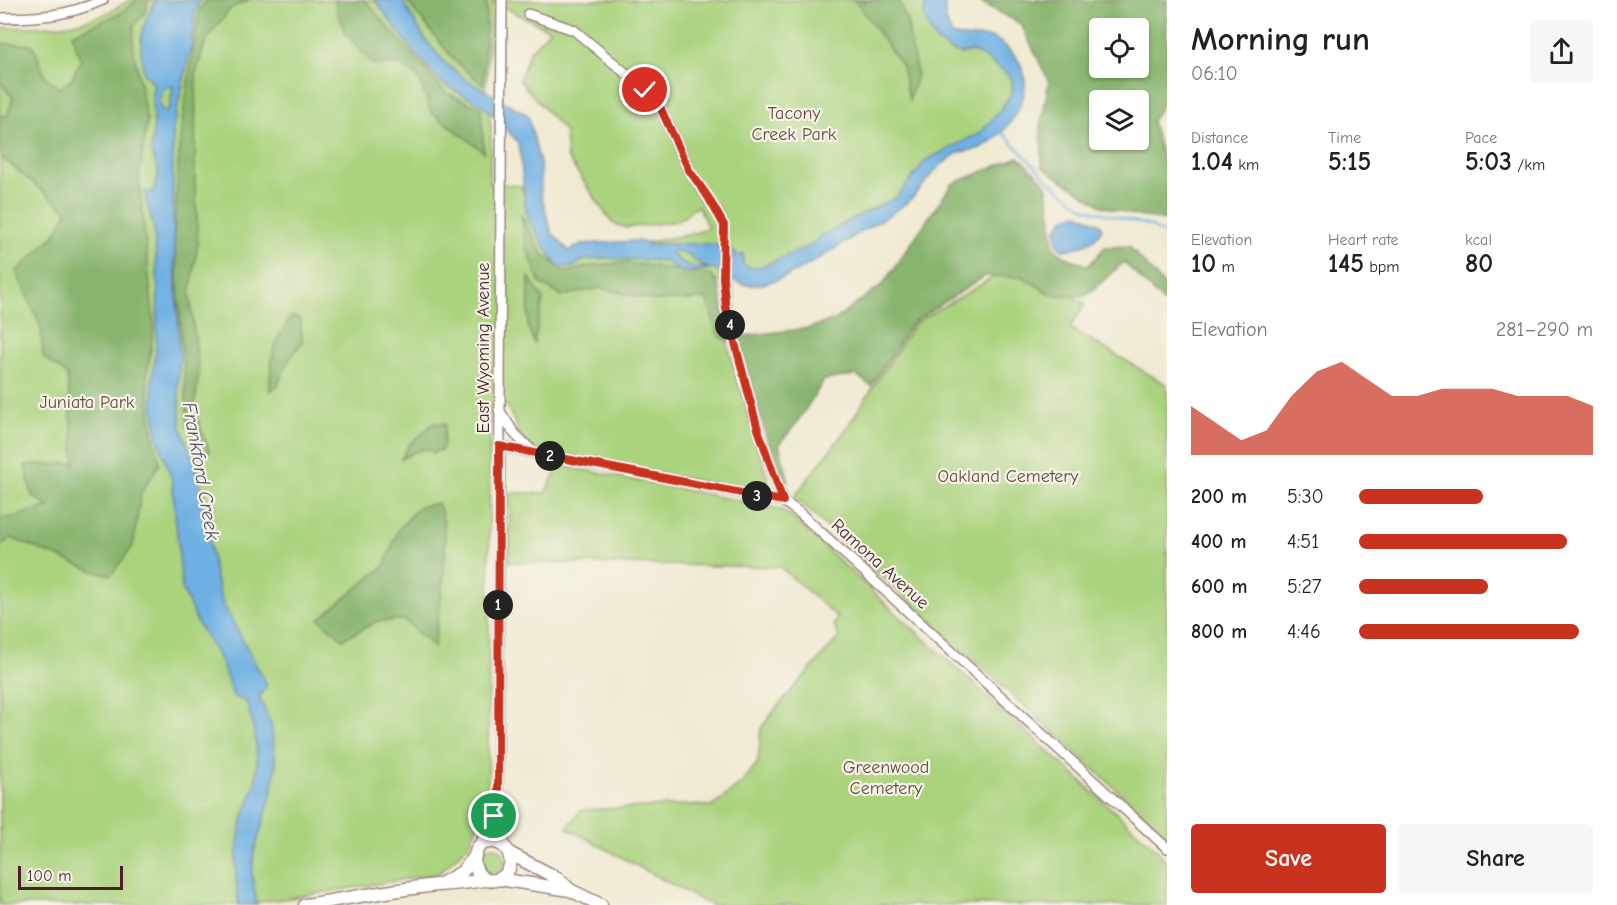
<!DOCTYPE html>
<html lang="en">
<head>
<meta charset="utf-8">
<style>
	:root { --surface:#fff; --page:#f6f6f6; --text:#202124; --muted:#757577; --accent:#c8321e }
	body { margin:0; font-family:"Comic Neue",sans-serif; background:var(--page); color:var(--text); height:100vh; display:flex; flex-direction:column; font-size:22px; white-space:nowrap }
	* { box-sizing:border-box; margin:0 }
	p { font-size:20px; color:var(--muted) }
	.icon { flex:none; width:33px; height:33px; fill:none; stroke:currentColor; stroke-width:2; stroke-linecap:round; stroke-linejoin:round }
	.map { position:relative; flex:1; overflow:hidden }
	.drawer { display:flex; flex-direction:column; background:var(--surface); width:450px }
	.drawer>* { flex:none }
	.controls { position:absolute; left:1089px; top:18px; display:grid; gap:12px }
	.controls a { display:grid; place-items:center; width:60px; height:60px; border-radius:6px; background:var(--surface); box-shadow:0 2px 4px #0004; font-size:30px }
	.scale { position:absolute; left:18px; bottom:15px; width:105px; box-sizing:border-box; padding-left:6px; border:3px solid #4a1f2b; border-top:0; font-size:16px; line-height:21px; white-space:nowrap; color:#4a1f2b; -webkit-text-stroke:4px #f7f3e8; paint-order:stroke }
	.pin { position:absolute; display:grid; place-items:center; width:51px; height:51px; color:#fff; margin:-26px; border:3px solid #fff; border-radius:50%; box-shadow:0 2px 6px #0007 }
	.km { position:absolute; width:30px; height:30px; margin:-15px; border-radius:50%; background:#222; color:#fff; font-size:16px; line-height:30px; text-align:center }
	.round { display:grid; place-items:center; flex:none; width:63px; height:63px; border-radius:6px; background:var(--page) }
	.headline { display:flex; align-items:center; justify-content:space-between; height:102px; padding:0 24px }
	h1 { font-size:33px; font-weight:800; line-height:45px }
	.figures { display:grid; grid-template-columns:repeat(3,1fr); gap:9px; height:102px; padding:6px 24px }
	.figures div { display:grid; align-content:center }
	.figures b { font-size:26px; font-weight:800 }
	.figures small { font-size:16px; font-weight:400 }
	.figures p { font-size:16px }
	.chart { height:168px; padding:12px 24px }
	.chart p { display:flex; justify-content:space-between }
	.chart svg { width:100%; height:108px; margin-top:6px; fill:var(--accent); opacity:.7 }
	.button { display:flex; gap:12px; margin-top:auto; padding:12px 24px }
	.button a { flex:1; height:69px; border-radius:6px; background:var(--accent); color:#fff; font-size:24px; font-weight:800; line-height:69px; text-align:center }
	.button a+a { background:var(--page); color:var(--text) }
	ul { padding:0 24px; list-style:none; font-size:20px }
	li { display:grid; grid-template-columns:96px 72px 1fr; align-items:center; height:45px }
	li i { height:15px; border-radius:8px; background:var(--accent) }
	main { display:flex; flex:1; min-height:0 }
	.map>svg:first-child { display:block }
	.green { fill:#aad37e; stroke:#7a7954; stroke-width:1.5; fill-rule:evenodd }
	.forest { fill:#87b56d; stroke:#686a4c; stroke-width:1.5; fill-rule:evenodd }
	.water { fill:#6eb0e3; stroke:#5c6887; stroke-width:1.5; fill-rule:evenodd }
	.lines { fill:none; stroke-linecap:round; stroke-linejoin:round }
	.stream { stroke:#6eb0e3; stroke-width:2 }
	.minor-casing { stroke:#9d847e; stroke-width:12 }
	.major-casing { stroke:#9d847e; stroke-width:15 }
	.minor { stroke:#fff; stroke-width:9 }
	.major { stroke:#fff; stroke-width:12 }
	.route-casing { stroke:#fff; stroke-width:12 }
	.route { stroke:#c8321e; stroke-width:8 }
	.labels { text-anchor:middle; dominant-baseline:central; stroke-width:4.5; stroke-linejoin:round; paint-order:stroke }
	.park-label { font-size:18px; fill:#624c40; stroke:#f7f3e8 }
	.street-label { font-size:18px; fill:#4a1f2b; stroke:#f7f3e8 }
	.water-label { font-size:20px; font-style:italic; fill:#57526b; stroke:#f7f3e8 }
</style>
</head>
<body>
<main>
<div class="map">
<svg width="1167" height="905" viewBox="0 0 1167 905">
	<rect width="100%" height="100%" fill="#f7f3e8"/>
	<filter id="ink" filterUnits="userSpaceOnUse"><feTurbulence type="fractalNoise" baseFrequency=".0167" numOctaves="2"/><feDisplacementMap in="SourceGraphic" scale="12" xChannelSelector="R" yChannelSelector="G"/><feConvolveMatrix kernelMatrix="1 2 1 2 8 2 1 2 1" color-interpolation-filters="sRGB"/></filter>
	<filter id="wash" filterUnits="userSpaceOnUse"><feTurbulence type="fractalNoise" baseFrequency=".008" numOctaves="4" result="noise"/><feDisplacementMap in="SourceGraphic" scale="24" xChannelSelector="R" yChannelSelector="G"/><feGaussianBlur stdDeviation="1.35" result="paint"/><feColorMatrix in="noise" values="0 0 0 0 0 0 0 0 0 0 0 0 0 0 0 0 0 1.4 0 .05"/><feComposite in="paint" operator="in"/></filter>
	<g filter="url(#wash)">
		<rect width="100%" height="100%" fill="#f0ead2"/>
		<g class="green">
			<path d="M129,0h806l12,46 60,8 14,29 -12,36 -64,37 -35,41 -158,83 -37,2 14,69 43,142 -129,-22 -111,-23 -11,-11 -14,-32 -17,-1 -2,396 -19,45 -31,29 -154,25 -49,6h-235v-877c47,-1 89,1 129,-28zM493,2l57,28 -20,21 -11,29 46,52 2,25 45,66 14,5 52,-7 20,-15 10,22 -16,6 -122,23 -40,-45 -9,-26 -31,-3 1,-57 -6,-31z"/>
			<polygon points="1020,262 1085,304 1070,328 1167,385 1167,838 1151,821 794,497 842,435 915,323"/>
			<polygon points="560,465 780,509 789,514 900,617 1156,849 1167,862 1167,905 710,905 567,828 581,810 688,805 713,806 743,782 758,762 761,728 777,707 839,637 834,625 837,617 780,567 509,562 510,493 545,493"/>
			<circle cx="492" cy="860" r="13"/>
		</g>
		<g class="forest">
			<polygon points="137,0 148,0 146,12 134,25 133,46 147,122 139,177 154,326 147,376 152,429 160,463 141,493 133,546 111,575 96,572 11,538 0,546 0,517 10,518 49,506 32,496 25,465 75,463 67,375 43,357 41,327 16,272 54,236 67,211 0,156 0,115 7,116 13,98 0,82 0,43 33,45 45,76 60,88 71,80 81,61 72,34 121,13"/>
			<polygon points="208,0 250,0 231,8 206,40 196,72 195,179 198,242 190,295 199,373 194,411 210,452 201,456 188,427 174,236 180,137 199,9"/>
			<polygon points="334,0 365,0 445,92 481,108 484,152 431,112 419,78 399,64 374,65 345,33"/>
			<polygon points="406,0 483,0 487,5 483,85 454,60"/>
			<polygon points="855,0 898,0 907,21 917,75 909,100 902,66"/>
			<path d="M977,0h190v96l-15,25 15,53v46l-29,-4 -36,-10 -60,-39 -1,-44 8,-41 -28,-58zM1100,28h38v40h-38zM1100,100h38v40h-38z"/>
			<polygon points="1019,157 1046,183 1052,220 1053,247 1064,256 1088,266 1105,247 1129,246 1167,289 1167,306 1124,262 1086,296 1052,295 1023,277 985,276 913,322 871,386 856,375 824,380 796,424 779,444 789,482 778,477 738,337 810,328 836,319 883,284 952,184"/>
			<polygon points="521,214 543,254 565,273 584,267 624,262 711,275 719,287 730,341 719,337 706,299 656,301 600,288 562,296 540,283 526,246"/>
			<polygon points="529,277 543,299 534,343 528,327"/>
			<path d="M292,316l9,3 1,23 -14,19 -10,24 -8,6c0,-32 2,-48 22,-75z"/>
			<polygon points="434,423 445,424 443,449 433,453 428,449 417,451 401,459 410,444"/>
			<path d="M438,503c16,35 1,106 -4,144l-30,-27 -26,1 -35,18 -24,-20 65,-53 15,-37 19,-22z"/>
		</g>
		<g class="water">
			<path d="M156,0h45l-6,10 -4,37 -18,81v93l7,139 -2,22 3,45 18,49 16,99 7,27 45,83 -8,12 12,27 5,40 -5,32 -17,56 -2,23 5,30h-18c-5,-29 -4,-58 4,-86 4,-12 9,-23 12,-35 5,-27 -1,-56 -8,-82l-14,-6 -12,-35 -23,-37 -16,-36 -10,-108 -15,-45 -4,-32 -1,-23 4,-30 2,-59 -4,-62 -10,-37h9l6,-19 -8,-22 3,-27 -2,-29 2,-10 -5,-8 -5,-3c-5,-35 -6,-42 12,-74zM168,85l5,2c-3,9 0,18 -8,26 -10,-10 -6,-19 3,-28z"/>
			<path d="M375,0h27l23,39 19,23 24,19 60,34 12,49 1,30 7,27 4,12 17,18 13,-7 55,-3 13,3h60l18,5 13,8 2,-3 1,6 -2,4 9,4 10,-1 51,-22 9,-10 7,-2 24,-14 45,-22 29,-37 54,-27 22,-25 10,-16v-12l-3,-5 -25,-18 -13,-6 -10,3 -10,-3 -14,-9 -6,-9 -7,-18 2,-15h19v18l7,17c13,5 26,0 40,3 10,3 25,18 29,27 14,31 -13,69 -41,83 -6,3 -15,2 -22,5 -6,3 -13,9 -18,13 -12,10 -19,24 -30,34 -14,12 -31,21 -46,30 -29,18 -76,53 -110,55 -15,2 -29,-9 -41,-17l-14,3 -17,1 -17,-11 -58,-3 -23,2 -11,7 -10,1 -10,-8 -24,-40 -4,-16 -5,-52 -3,-11 -33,-35 -41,-22 -29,-32zM674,250l16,5c3,8 13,8 18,13 -15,0 -27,-3 -37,-15z"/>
			<path d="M1078,213l22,11 2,5c-8,15 -22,18 -39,21l-6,-6 -1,-15 10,-12z"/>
		</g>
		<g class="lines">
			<polyline class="stream" points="1001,131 1050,182 1084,208 1151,226 1167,236"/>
		</g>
	</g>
	<g filter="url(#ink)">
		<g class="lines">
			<defs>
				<g id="minor">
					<polyline points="528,14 574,30 646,90 660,107 689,170 719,215 724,225 723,278 726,309 757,426 783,501"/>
					<path d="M0,18c39,0 67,-2 103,-18"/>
					<polyline points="499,410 514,433 533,452"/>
					<polyline points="499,446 783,501 801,514 1167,848"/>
					<polyline points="498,807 505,848"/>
					<polyline points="479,846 494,816 498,791 502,0"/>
				</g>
				<g id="major">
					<polyline points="509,853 557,878 569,889"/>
					<polyline points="499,879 570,890 601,905"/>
					<polyline points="441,884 462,872 474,858"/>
					<path d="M305,905c44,-7 88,-15 132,-20 16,-1 31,-2 46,-5 6,0 12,2 18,-2 22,-15 2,-48 -22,-32 -8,13 -6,25 6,34"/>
				</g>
			</defs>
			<use href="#minor" class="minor-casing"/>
			<use href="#major" class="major-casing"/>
			<use href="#minor" class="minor"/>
			<use href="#major" class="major"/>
		</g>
	</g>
	<g class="lines" filter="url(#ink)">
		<defs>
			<polyline id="route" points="494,816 498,791 499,446 783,501 757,426 726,309 723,278 724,225 708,197 689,170 660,107 645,90"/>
		</defs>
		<use href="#route" class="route-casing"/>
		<use href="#route" class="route"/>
	</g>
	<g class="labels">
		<g class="park-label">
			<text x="794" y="113">Tacony<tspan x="794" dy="21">Creek Park</tspan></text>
			<text x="87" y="402">Juniata Park</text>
			<text x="1008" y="476">Oakland Cemetery</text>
			<text x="886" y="767">Greenwood<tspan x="886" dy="21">Cemetery</tspan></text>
		</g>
		<g class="street-label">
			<text transform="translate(483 348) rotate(-90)">East Wyoming Avenue</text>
			<text transform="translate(880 564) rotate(42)">Ramona Avenue</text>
		</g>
		<g class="water-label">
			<text transform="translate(201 471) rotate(80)">Frankford Creek</text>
		</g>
	</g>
</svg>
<div class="controls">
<a><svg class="icon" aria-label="locate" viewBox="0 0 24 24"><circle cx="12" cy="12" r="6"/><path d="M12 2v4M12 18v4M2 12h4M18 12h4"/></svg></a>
<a><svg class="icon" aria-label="layers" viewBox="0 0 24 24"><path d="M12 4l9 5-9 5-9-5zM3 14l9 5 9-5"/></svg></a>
</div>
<div class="scale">100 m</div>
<div class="pin" style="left:494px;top:816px;background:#1e9e55"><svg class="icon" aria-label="arrive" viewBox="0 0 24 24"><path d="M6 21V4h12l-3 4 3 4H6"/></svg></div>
<div class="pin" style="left:645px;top:90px;background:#d93025"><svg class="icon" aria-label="check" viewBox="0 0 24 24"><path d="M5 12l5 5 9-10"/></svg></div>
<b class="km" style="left:498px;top:605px">1</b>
<b class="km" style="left:550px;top:456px">2</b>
<b class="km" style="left:757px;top:496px">3</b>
<b class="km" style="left:730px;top:325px">4</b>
</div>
<section class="drawer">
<div class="headline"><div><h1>Morning run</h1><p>06:10</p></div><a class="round"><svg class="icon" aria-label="share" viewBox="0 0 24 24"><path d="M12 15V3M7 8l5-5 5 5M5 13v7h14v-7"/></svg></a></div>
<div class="figures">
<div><p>Distance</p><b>1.04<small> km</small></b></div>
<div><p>Time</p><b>5:15</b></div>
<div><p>Pace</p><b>5:03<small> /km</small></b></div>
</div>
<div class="figures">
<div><p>Elevation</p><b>10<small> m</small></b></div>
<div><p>Heart rate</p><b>145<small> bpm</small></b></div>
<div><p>kcal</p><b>80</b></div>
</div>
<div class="chart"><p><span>Elevation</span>281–290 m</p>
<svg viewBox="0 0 160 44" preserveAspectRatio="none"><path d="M0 44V24L10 31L20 38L30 34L40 20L50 10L60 6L70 13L80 20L90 20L100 17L110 17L120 17L130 20L140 20L150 20L160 24V44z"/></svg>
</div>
<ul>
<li><b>200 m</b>5:30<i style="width:53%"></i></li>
<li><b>400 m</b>4:51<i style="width:89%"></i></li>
<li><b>600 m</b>5:27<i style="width:55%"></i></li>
<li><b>800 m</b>4:46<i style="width:94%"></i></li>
</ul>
<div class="button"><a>Save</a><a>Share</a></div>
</section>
</main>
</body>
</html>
